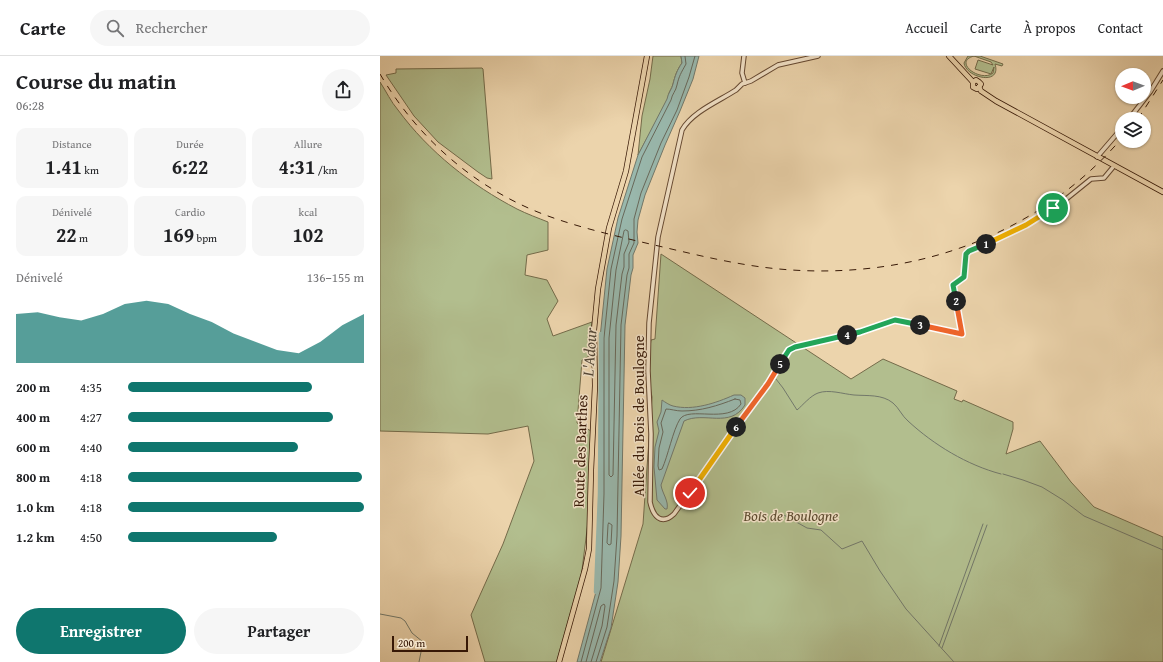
<!DOCTYPE html>
<html lang="fr">
<head>
<meta charset="utf-8">
<style>
	:root { --surface:#fff; --page:#f6f6f6; --text:#202124; --muted:#757577; --line:#e0e0e0; --accent:#0f766e }
	body { margin:0; font-family:"Gentium Book Plus",serif; background:var(--page); color:var(--text); height:100vh; display:flex; flex-direction:column; font-size:15px; white-space:nowrap }
	* { box-sizing:border-box; margin:0 }
	p { font-size:13px; color:var(--muted) }
	.icon { flex:none; width:22px; height:22px; fill:none; stroke:currentColor; stroke-width:2; stroke-linecap:round; stroke-linejoin:round }
	.map { position:relative; flex:1; overflow:hidden }
	.details { display:flex; flex-direction:column; background:var(--surface); width:380px }
	.details>* { flex:none }
	.needle { width:26px; rotate:269deg }
	.buttons { position:absolute; left:735px; top:12px; display:grid; gap:8px }
	.buttons a { display:grid; place-items:center; width:36px; height:36px; border-radius:50%; background:var(--surface); box-shadow:0 1px 3px #0004; font-size:20px }
	.scale { position:absolute; left:12px; bottom:10px; width:76px; box-sizing:border-box; padding-left:4px; border:2px solid #371806; border-top:0; font-size:11px; line-height:14px; white-space:nowrap; color:#371806; -webkit-text-stroke:3px #f3e3c9; paint-order:stroke }
	.pin { position:absolute; display:grid; place-items:center; width:34px; height:34px; color:#fff; margin:-17px; border:2px solid #fff; border-radius:50%; box-shadow:0 1px 4px #0007 }
	.km { position:absolute; width:20px; height:20px; margin:-10px; border-radius:50%; background:#222; color:#fff; font-size:11px; line-height:20px; text-align:center }
	.round { display:grid; place-items:center; flex:none; width:42px; height:42px; border-radius:21px; background:var(--page) }
	.summary { display:flex; align-items:center; justify-content:space-between; height:68px; padding:0 16px }
	h1 { font-size:22px; font-weight:600; line-height:30px }
	.metrics { display:grid; grid-template-columns:repeat(3,1fr); gap:6px; height:68px; padding:4px 16px }
	.metrics div { display:grid; align-content:center; border-radius:10px; background:var(--page); text-align:center }
	.metrics b { font-size:20px; font-weight:600 }
	.metrics small { font-size:11px; font-weight:400 }
	.metrics p { font-size:11px }
	.chart { height:112px; padding:8px 16px }
	.chart p { display:flex; justify-content:space-between }
	.chart svg { width:100%; height:72px; margin-top:4px; fill:var(--accent); opacity:.7 }
	.cta { display:flex; gap:8px; margin-top:auto; padding:8px 16px }
	.cta a { flex:1; height:46px; border-radius:24px; background:var(--accent); color:#fff; font-size:16px; font-weight:600; line-height:46px; text-align:center }
	.cta a+a { background:var(--page); color:var(--text) }
	ul { padding:0 16px; list-style:none; font-size:13px }
	li { display:grid; grid-template-columns:64px 48px 1fr; align-items:center; height:30px }
	li i { height:10px; border-radius:5px; background:var(--accent) }
	header { display:flex; align-items:center; gap:24px; box-sizing:border-box; height:56px; padding:0 20px; background:var(--surface); border-bottom:1px solid var(--line) }
	header strong { font-size:19px }
	nav { display:flex; gap:22px; margin-inline-start:auto; font-size:14px }
	.search { width:280px; height:36px; background:var(--page); display:flex; align-items:center; gap:10px; box-sizing:border-box; padding:0 14px; border-radius:22px; color:var(--muted); font-size:15px }
	main { display:flex; flex:1; min-height:0 }
	.map>svg:first-child { display:block }
	.green { fill:#b2be8e; stroke:#746b4a; fill-rule:evenodd }
	.water { fill:#99b8ad; stroke:#72786a }
	.lines { fill:none; stroke-linecap:round; stroke-linejoin:round }
	.shore { stroke:#68685a; stroke-width:1 }
	.stream { stroke:#72786a; stroke-width:1 }
	.river { stroke:#99b8ad; stroke-width:4.5 }
	.minor-casing { stroke:#644730; stroke-width:5.5 }
	.major-casing { stroke:#371806; stroke-width:6 }
	.minor { stroke:#f3e3c9; stroke-width:3.5 }
	.major { stroke:#ecd4ac; stroke-width:4.5 }
	.rail { stroke:#371806; stroke-width:1; stroke-dasharray:7 7; stroke-linecap:butt }
	.split-1-casing { stroke:#fff; stroke-width:8 }
	.split-2-casing { stroke:#fff; stroke-width:8 }
	.split-3-casing { stroke:#fff; stroke-width:8 }
	.split-4-casing { stroke:#fff; stroke-width:8 }
	.split-5-casing { stroke:#fff; stroke-width:8 }
	.split-6-casing { stroke:#fff; stroke-width:8 }
	.split-7-casing { stroke:#fff; stroke-width:8 }
	.split-1 { stroke:#f5b400; stroke-width:5 }
	.split-2 { stroke:#22a559; stroke-width:5 }
	.split-3 { stroke:#f0652b; stroke-width:5 }
	.split-4 { stroke:#22a559; stroke-width:5 }
	.split-5 { stroke:#22a559; stroke-width:5 }
	.split-6 { stroke:#f0652b; stroke-width:5 }
	.split-7 { stroke:#f5b400; stroke-width:5 }
	.labels { text-anchor:middle; dominant-baseline:central; stroke-width:3; stroke-linejoin:round; paint-order:stroke }
	.street-label { font-size:15px; fill:#371806; stroke:#f3e3c9 }
	.park-label { font-size:15px; font-style:italic; fill:#5c4a2f; stroke:#f3e3c9 }
	.water-label { font-size:16px; font-style:italic; fill:#544838; stroke:#f3e3c9 }
</style>
</head>
<body>
<header>
<strong>Carte</strong>
<div class="search"><svg class="icon" aria-label="search" viewBox="0 0 24 24"><circle cx="10" cy="10" r="6"/><path d="M15 15l6 6"/></svg>Rechercher</div>
<nav><a>Accueil</a><a>Carte</a><a>À propos</a><a>Contact</a></nav>
</header>
<main>
<section class="details">
<div class="summary"><div><h1>Course du matin</h1><p>06:28</p></div><a class="round"><svg class="icon" aria-label="share" viewBox="0 0 24 24"><path d="M12 15V3M7 8l5-5 5 5M5 13v7h14v-7"/></svg></a></div>
<div class="metrics">
<div><p>Distance</p><b>1.41<small> km</small></b></div>
<div><p>Durée</p><b>6:22</b></div>
<div><p>Allure</p><b>4:31<small> /km</small></b></div>
</div>
<div class="metrics">
<div><p>Dénivelé</p><b>22<small> m</small></b></div>
<div><p>Cardio</p><b>169<small> bpm</small></b></div>
<div><p>kcal</p><b>102</b></div>
</div>
<div class="chart"><p><span>Dénivelé</span>136–155 m</p>
<svg viewBox="0 0 160 44" preserveAspectRatio="none"><path d="M0 44V14L10 13L20 16L30 18L40 14L50 8L60 6L70 8L80 14L90 19L100 26L110 31L120 36L130 38L140 31L150 21L160 14V44z"/></svg>
</div>
<ul>
<li><b>200 m</b>4:35<i style="width:78%"></i></li>
<li><b>400 m</b>4:27<i style="width:87%"></i></li>
<li><b>600 m</b>4:40<i style="width:72%"></i></li>
<li><b>800 m</b>4:18<i style="width:99%"></i></li>
<li><b>1.0 km</b>4:18<i style="width:100%"></i></li>
<li><b>1.2 km</b>4:50<i style="width:63%"></i></li>
</ul>
<div class="cta"><a>Enregistrer</a><a>Partager</a></div>
</section>
<div class="map">
<svg width="783" height="606" viewBox="0 0 783 606">
	<rect width="100%" height="100%" fill="#ecd4ac"/>
	<filter id="stains"><feTurbulence type="fractalNoise" baseFrequency=".005" numOctaves="4"/><feColorMatrix values="0 0 0 0 .2 0 0 0 0 .09 0 0 0 0 .02 0 0 0 .5 -.17"/></filter>
	<radialGradient id="worn" r=".72"><stop offset=".6" stop-color="#630" stop-opacity="0"/><stop offset="1" stop-color="#630" stop-opacity=".3"/></radialGradient>
	<g class="green">
		<path d="M273,0h28l1,7c-5,7 -7,13 -9,21 -1,5 -5,8 -5,15l-30,56 4,-39 8,-37z"/>
		<path d="M588,0h12l23,8 -1,2 -7,-2c7,22 -29,14 -31,-1zM594,0l17,6 2,3 -15,-5 -3,9 16,5 3,-7 -1,6c-12,10 -41,-11 -19,-17z"/>
		<polygon points="102,12 103,13 112,123 107,122 98,116 58,86 34,60 6,19 16,17 16,13"/>
		<path d="M0,26c6,9 11,20 18,28 31,42 73,75 119,99 10,5 21,9 31,13v28l-21,5 -2,20 22,5 11,21 -11,18 6,17 39,-14 -1,33 -9,5 -5,63 14,8v67l-12,96 -22,68h-72l-14,-47 32,-71 31,-83 -6,-35 -40,8 -108,-3z"/>
		<path d="M281,198l190,125 32,-20 74,32 -3,8 8,3 1,-2 50,22v7l-7,25 34,-13 31,41 23,25 69,30v125h-562l42,-138 9,-127c-4,-18 -4,-39 -1,-57l4,-1z"/>
	</g>
	<g class="water">
		<path d="M301,0h18l-6,23 -13,32 -15,34 -20,50 -7,25 -1,12 1,11 -5,12v13l-2,7 -6,50 -4,211 -3,46 -7,46 -11,34h-23l20,-74 3,-94v-156l7,-69 11,-51 20,-63 29,-56c1,-6 5,-10 6,-15 2,-8 4,-14 9,-21z"/>
		<path d="M354,339h7l4,3v7c-15,24 -41,6 -61,16l-23,64c1,8 8,16 6,24h-2l-8,-9 -3,-33 1,-20 4,-16 -2,-9 4,-10 1,-12c3,2 7,5 11,6 20,5 43,-3 61,-11z"/>
	</g>
	<g class="lines">
		<g class="shore">
			<polygon points="246,174 248,175 249,186 244,198 244,211 242,218 236,269 233,419 231,421 229,419 229,282 236,214 244,175"/>
			<path d="M355,343l5,1 1,4c-13,20 -52,2 -61,15 -7,11 -12,37 -18,50l-3,1 -1,-4 1,-18 4,-16 -2,-9 5,-14c5,0 10,2 16,2 19,0 35,-5 53,-12z"/>
			<polygon points="229,467 232,469 231,488 229,489 227,487 228,469"/>
			<path d="M201,606l20,-74 3,-94v-156l7,-69 11,-50 20,-62 29,-57c1,-6 5,-9 6,-15 2,-9 4,-12 9,-21l-1,-8"/>
			<polyline points="206,606 221,550 224,548 225,550 222,570 211,606"/>
			<polyline points="216,606 227,571 234,525 237,480 241,269 247,219 249,212 249,198 254,187 254,163 261,137 281,87 297,54 309,21 315,0"/>
		</g>
		<g class="stream">
			<path d="M396,323l7,9 14,22c6,-5 13,-14 21,-17 11,-4 25,1 36,2 13,1 28,-1 39,8 6,5 9,13 15,18 26,24 59,44 93,53"/>
			<polyline points="623,418 643,424 662,431 683,444 704,460 783,494"/>
			<polyline points="402,458 427,472 441,474 462,493 482,485 500,515 526,553 574,606"/>
			<polyline points="0,558 21,562 25,565 32,577 43,586 39,606"/>
			<polyline points="559,590 603,468"/>
			<polyline points="562,592 607,469"/>
		</g>
		<polyline class="river" points="216,536 220,438 221,278"/>
		<defs>
			<g id="minor">
				<polyline points="364,0 362,17 365,27"/>
				<path d="M438,0l-40,9 -27,16 -9,3 -6,6c-17,11 -44,22 -54,40l-24,107 -9,86 -1,48 3,63 -1,68c3,14 11,24 24,12l94,-130 21,-33 6,-4 14,-4 51,-11 35,-12 67,14 -9,-49 11,-8 1,-20 4,-6 33,-14 35,-18 23,-15 31,-25 13,-1 10,-12"/>
				<polyline points="749,63 770,36 783,15"/>
				<polyline points="717,101 742,72"/>
			</g>
			<g id="major">
				<polyline points="569,0 593,26"/>
				<polyline points="593,26 596,24 599,26 601,28 599,31"/>
				<polyline points="593,26 593,31 597,33 599,31"/>
				<polyline points="599,31 601,35 616,45 783,136"/>
				<polyline points="179,606 205,513 209,493 211,414 215,330 214,274 218,233 229,172 246,115 267,0"/>
			</g>
		</defs>
		<use href="#minor" class="minor-casing"/>
		<use href="#major" class="major-casing"/>
		<use href="#minor" class="minor"/>
		<use href="#major" class="major"/>
		<g class="rail">
			<path d="M0,18c38,65 97,116 168,142 33,12 68,20 102,28 43,10 86,21 129,25 130,12 257,-31 343,-131"/>
			<polyline points="758,63 783,24"/>
		</g>
	</g>
	<g class="lines">
		<defs>
			<polyline id="split-1" points="606,188 646,169 673,152"/>
			<polyline id="split-2" points="576,245 573,229 584,221 586,198 589,195 606,188"/>
			<polyline id="split-3" points="540,269 582,278 576,245"/>
			<polyline id="split-4" points="467,279 480,276 515,264 540,269"/>
			<polyline id="split-5" points="400,308 409,294 415,291 467,279"/>
			<polyline id="split-6" points="356,371 388,328 400,308"/>
			<polyline id="split-7" points="310,437 356,371"/>
		</defs>
		<use href="#split-1" class="split-1-casing"/>
		<use href="#split-2" class="split-2-casing"/>
		<use href="#split-3" class="split-3-casing"/>
		<use href="#split-4" class="split-4-casing"/>
		<use href="#split-5" class="split-5-casing"/>
		<use href="#split-6" class="split-6-casing"/>
		<use href="#split-7" class="split-7-casing"/>
		<use href="#split-1" class="split-1"/>
		<use href="#split-2" class="split-2"/>
		<use href="#split-3" class="split-3"/>
		<use href="#split-4" class="split-4"/>
		<use href="#split-5" class="split-5"/>
		<use href="#split-6" class="split-6"/>
		<use href="#split-7" class="split-7"/>
	</g>
	<g class="labels">
		<g class="street-label">
			<text transform="translate(258 360) rotate(-90)">Allée du Bois de Boulogne</text>
			<text transform="translate(200 395) rotate(-88)">Route des Barthes</text>
		</g>
		<g class="park-label">
			<text x="411" y="459">Bois de Boulogne</text>
		</g>
		<g class="water-label">
			<text transform="translate(209 296) rotate(-86)">L'Adour</text>
		</g>
	</g>
	<rect width="100%" height="100%" filter="url(#stains)"/>
	<rect width="100%" height="100%" fill="url(#worn)"/>
</svg>
<div class="buttons">
<a><svg class="needle" viewBox="-14 -14 28 28"><path d="M0-13l5 13h-10z" fill="#e53935"/><path d="M0 13l5-13h-10z" fill="#757577"/></svg></a>
<a><svg class="icon" aria-label="layers" viewBox="0 0 24 24"><path d="M12 4l9 5-9 5-9-5zM3 14l9 5 9-5"/></svg></a>
</div>
<div class="scale">200 m</div>
<div class="pin" style="left:673px;top:152px;background:#1e9e55"><svg class="icon" aria-label="arrive" viewBox="0 0 24 24"><path d="M6 21V4h12l-3 4 3 4H6"/></svg></div>
<div class="pin" style="left:310px;top:437px;background:#d93025"><svg class="icon" aria-label="check" viewBox="0 0 24 24"><path d="M5 12l5 5 9-10"/></svg></div>
<b class="km" style="left:606px;top:188px">1</b>
<b class="km" style="left:576px;top:245px">2</b>
<b class="km" style="left:540px;top:269px">3</b>
<b class="km" style="left:467px;top:279px">4</b>
<b class="km" style="left:400px;top:308px">5</b>
<b class="km" style="left:356px;top:371px">6</b>
</div>
</main>
</body>
</html>
